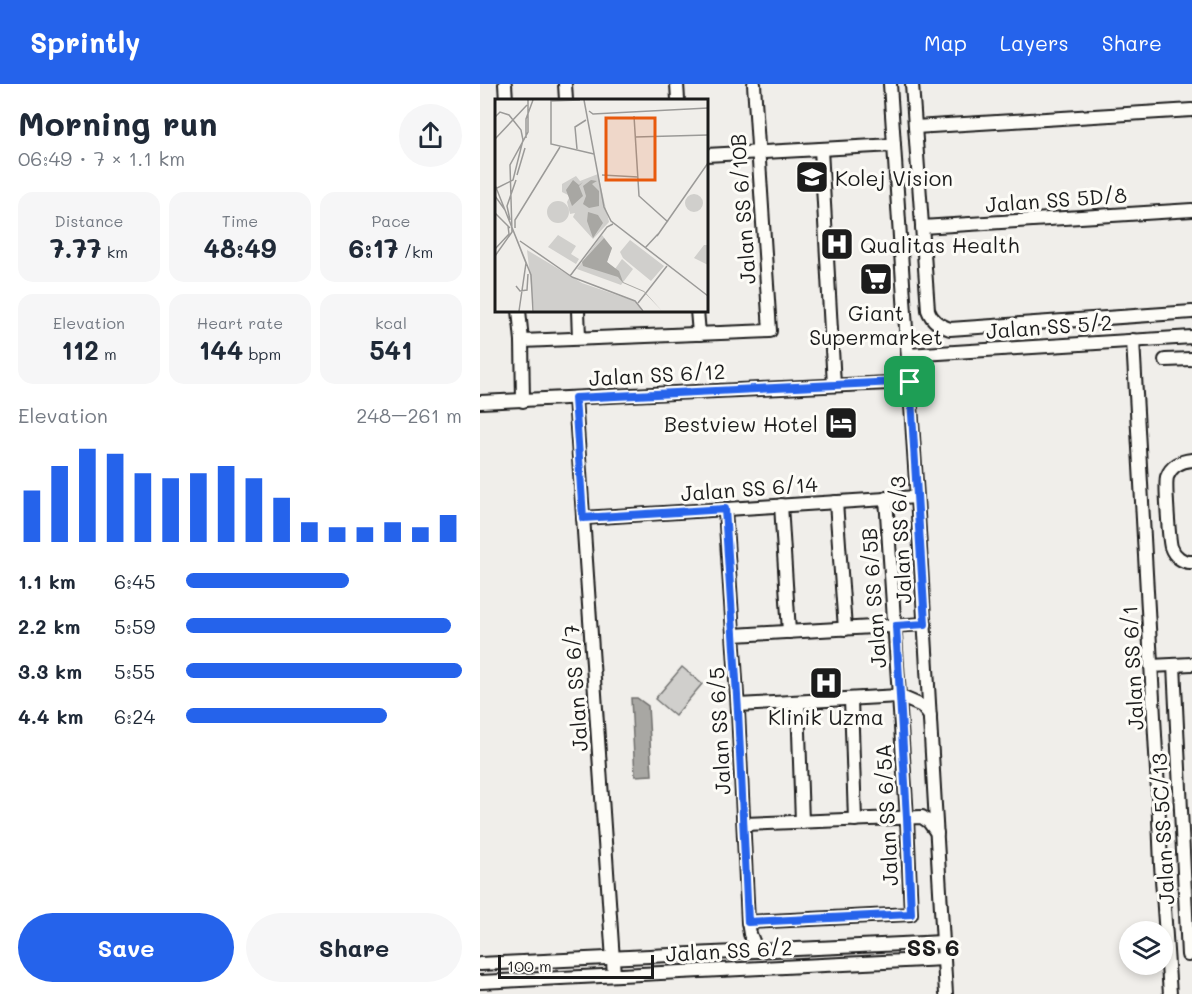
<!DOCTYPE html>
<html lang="en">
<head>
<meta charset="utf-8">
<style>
	:root { --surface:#fff; --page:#f6f6f7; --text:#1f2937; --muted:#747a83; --accent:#2563eb }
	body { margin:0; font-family:Mali,sans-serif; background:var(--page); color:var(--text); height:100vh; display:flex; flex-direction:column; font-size:22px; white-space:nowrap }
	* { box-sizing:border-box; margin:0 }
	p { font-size:20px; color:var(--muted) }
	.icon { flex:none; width:33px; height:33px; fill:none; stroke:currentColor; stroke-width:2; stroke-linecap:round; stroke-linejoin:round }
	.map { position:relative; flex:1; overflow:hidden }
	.panel { display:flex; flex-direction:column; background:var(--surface); width:480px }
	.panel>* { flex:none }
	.buttons { position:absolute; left:639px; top:837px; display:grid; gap:12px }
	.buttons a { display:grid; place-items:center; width:54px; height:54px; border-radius:50%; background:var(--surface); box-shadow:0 3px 9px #0003; font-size:30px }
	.scale { position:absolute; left:18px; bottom:15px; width:156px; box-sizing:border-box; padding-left:6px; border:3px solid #1c1c1c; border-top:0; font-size:16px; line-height:21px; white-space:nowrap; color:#1c1c1c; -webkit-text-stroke:4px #fdfcf7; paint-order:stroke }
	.pin { position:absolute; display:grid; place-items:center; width:51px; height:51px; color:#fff; margin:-26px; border-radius:12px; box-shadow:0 3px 9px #0006 }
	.round { display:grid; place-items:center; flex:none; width:63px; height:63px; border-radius:32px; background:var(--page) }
	.headline { display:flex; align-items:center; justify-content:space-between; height:102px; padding:0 18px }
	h1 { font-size:33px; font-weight:700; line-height:45px }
	.figures { display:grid; grid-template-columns:repeat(3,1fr); gap:9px; height:102px; padding:6px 18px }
	.figures div { display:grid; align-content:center; border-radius:15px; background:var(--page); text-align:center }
	.figures b { font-size:26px; font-weight:700 }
	.figures small { font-size:16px; font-weight:400 }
	.figures p { font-size:16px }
	.chart { height:168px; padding:12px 18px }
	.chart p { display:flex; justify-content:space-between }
	.chart svg { width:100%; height:108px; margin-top:6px; stroke:var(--accent); stroke-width:6 }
	.button { display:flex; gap:12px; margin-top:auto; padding:12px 18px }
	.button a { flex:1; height:69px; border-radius:36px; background:var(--accent); color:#fff; font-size:24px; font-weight:700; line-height:69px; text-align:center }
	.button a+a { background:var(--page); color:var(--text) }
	ul { padding:0 18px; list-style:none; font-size:20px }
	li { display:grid; grid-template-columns:96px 72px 1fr; align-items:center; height:45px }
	li i { height:15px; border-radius:8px; background:var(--accent) }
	header { display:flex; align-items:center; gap:36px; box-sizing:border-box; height:84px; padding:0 30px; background:var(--accent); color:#fff }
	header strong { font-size:28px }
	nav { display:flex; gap:33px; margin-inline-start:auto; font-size:21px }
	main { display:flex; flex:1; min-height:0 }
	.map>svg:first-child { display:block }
	.green { fill:#d0cfcc; stroke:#767674; stroke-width:1.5 }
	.water { fill:#a8a7a3; stroke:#706f6d; stroke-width:1.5 }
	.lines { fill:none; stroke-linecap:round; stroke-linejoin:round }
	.minor-casing { stroke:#1c1c1c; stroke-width:16 }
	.minor { stroke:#fdfcf7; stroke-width:12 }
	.route-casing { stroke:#fff; stroke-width:12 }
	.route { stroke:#2563eb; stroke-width:8 }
	.labels { text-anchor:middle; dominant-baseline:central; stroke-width:6; stroke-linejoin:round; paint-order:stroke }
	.poi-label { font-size:21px; fill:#1c1c1c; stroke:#fdfcf7; text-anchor:start }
	.street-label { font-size:21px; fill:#1c1c1c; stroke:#fdfcf7 }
	.quarter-label { font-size:24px; font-weight:bold; fill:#1c1c1c; stroke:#fdfcf7 }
	.inset-road { fill:none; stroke:#9b9a98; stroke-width:1.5 }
	.view { fill:#e8590c; fill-opacity:0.15; stroke:#e8590c; stroke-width:3 }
	.inset-edge { fill:none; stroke:#1c1c1c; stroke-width:3 }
</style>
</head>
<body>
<header>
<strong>Sprintly</strong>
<nav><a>Map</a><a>Layers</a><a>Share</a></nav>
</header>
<main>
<section class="panel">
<div class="headline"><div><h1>Morning run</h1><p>06:49 · 7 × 1.1 km</p></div><a class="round"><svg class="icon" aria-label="share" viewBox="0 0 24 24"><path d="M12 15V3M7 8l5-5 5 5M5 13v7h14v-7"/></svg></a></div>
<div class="figures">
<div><p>Distance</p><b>7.77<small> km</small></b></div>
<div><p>Time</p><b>48:49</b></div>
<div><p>Pace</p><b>6:17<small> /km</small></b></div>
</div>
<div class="figures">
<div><p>Elevation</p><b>112<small> m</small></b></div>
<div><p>Heart rate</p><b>144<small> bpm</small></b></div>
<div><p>kcal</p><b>541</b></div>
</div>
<div class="chart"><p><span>Elevation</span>248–261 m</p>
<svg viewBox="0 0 160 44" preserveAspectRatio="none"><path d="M5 44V23M15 44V13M25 44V6M35 44V8M45 44V16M55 44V18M65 44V16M75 44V13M85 44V18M95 44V26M105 44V36M115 44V38M125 44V38M135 44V36M145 44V38M155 44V33"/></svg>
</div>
<ul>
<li><b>1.1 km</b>6:45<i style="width:59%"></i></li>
<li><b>2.2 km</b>5:59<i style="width:96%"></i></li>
<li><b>3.3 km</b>5:55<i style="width:100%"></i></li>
<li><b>4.4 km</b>6:24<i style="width:73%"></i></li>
</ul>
<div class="button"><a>Save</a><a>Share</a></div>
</section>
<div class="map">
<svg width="712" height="910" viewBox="0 0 712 910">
	<rect width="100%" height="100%" fill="#f0eeea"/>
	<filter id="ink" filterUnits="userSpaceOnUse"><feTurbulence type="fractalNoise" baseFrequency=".0167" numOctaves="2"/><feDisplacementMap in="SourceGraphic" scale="12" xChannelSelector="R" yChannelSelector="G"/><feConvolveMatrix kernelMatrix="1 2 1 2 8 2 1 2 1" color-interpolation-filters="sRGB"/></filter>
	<g filter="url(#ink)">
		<polygon class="green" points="202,583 222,600 195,632 175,615"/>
		<polygon class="water" points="151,614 157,614 168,622 172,691 155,692"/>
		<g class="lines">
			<defs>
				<g id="minor">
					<polyline points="25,0 26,16"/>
					<polyline points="85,0 86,16"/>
					<polyline points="197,0 198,16"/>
					<polyline points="410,0 437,413 466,910"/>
					<path d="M432,0l16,226c4,11 11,15 22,19l242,-17"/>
					<polyline points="435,43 712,26"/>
					<polyline points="341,65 354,301"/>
					<polyline points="226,71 414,61"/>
					<polyline points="442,143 712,126"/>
					<polyline points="39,226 42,257 43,317"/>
					<polyline points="98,226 99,254"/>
					<polyline points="217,226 219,250"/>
					<polyline points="653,256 677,687 681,781 690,910"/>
					<polyline points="42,257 290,247 274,0"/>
					<polyline points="428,271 712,253"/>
					<polyline points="685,276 712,275"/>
					<polyline points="95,314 134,891"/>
					<polyline points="0,318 430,298"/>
					<path d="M712,376c-11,1 -21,6 -25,17 -2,7 2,63 4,70 3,9 12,16 21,15"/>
					<polyline points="356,418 365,545"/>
					<polyline points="301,421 309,548"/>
					<polyline points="245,425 258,627 268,838 270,850 277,867"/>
					<polyline points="103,434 437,413"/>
					<polyline points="254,551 445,540"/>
					<polyline points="694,581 708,871"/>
					<polyline points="671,582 712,580"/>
					<polyline points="371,615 375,736"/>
					<polyline points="318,618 322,738"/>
					<polyline points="258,621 419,612 442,622 450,632"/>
					<polyline points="264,740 442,733 449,738 457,749"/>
					<polyline points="268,838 431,830 427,734 406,414"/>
					<polyline points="0,880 463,858"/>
					<polyline points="0,898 464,875"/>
				</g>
			</defs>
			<use href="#minor" class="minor-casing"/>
			<use href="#minor" class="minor"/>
		</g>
	</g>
	<g class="lines" filter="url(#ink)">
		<defs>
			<polygon id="route" points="415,298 430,298 445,540 416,542 427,734 431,830 268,838 258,627 245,425 103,434 95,314"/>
		</defs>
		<use href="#route" class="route-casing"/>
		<use href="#route" class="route"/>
	</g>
	<defs>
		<symbol id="university-square" viewBox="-11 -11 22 22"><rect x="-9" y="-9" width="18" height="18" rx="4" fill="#1c1c1c" stroke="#fdfcf7"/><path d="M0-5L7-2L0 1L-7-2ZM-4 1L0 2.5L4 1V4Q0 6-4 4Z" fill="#fff"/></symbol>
		<symbol id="hospital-square" viewBox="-11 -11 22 22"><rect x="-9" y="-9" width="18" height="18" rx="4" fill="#1c1c1c" stroke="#fdfcf7"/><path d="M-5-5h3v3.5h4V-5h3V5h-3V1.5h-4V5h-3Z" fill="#fff"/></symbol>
		<symbol id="supermarket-square" viewBox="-11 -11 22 22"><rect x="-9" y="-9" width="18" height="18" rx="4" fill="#1c1c1c" stroke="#fdfcf7"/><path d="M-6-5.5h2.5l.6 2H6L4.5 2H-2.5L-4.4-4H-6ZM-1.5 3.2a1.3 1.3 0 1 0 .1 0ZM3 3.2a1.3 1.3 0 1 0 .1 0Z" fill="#fff"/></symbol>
		<symbol id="hotel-square" viewBox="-11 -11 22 22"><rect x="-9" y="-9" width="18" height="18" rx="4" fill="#1c1c1c" stroke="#fdfcf7"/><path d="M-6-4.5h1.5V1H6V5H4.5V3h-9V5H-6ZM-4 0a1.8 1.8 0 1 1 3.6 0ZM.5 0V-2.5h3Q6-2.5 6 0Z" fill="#fff"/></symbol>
	</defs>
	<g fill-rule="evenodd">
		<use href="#university-square" x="313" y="74" width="38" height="38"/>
		<use href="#hospital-square" x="338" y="141" width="38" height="38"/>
		<use href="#supermarket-square" x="377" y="176" width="38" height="38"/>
		<use href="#hotel-square" x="342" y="320" width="38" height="38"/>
		<use href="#hospital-square" x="327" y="580" width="38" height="38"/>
	</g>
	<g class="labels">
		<g class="poi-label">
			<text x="355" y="93">Kolej Vision</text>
			<text x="380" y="160">Qualitas Health</text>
			<text x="396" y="228" text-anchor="middle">Giant<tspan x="396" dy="24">Supermarket</tspan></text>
			<text x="338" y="339" text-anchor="end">Bestview Hotel</text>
			<text x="346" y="632" text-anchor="middle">Klinik Uzma</text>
		</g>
		<g class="street-label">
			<text transform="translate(576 115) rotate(-4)">Jalan SS 5D/8</text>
			<text transform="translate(262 125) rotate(-94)">Jalan SS 6/10B</text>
			<text transform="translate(569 242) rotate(-4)">Jalan SS 5/2</text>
			<text transform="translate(177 290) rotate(-3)">Jalan SS 6/12</text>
			<text transform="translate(269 404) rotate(-4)">Jalan SS 6/14</text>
			<text transform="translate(420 456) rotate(-93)">Jalan SS 6/3</text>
			<text transform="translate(393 514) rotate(-94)">Jalan SS 6/5B</text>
			<text transform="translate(652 584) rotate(-93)">Jalan SS 6/1</text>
			<text transform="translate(95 604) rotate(-94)">Jalan SS 6/7</text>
			<text transform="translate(239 647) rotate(-93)">Jalan SS 6/5</text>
			<text transform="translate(406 731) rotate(-93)">Jalan SS 6/5A</text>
			<text transform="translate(682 745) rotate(-93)">Jalan SS 5C/13</text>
			<text transform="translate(249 866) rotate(-3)">Jalan SS 6/2</text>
		</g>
		<g class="quarter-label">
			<text x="453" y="862">SS 6</text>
		</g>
	</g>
	<g transform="translate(15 15)">
		<rect width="213" height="213" fill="#f0eeea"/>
		<path d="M103,75l11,48 -16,17 -20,-22 2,-4 -5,1 -3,-12 3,-6 -8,-4v-8l14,-8 4,5zM190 104a9 9 0 1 1 18 0a9 9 0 1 1-18 0ZM52 113a11 11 0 1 1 22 0a11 11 0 1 1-22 0ZM63,136l18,11 -5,8 8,5 -3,5 -28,-17zM107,136l10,13 -5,14 8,7 7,-10 11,10 -12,16 -44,-16zM135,141l34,26 -13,15 -28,-23 -3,-6zM209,146h4v20l-14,-7zM32,151l55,33 52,18 8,10h-108z" fill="#d0cfcc"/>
		<path d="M78,81l6,5 4,-3 -4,4 4,10 -11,10 -6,-16zM96,81l6,1 -5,3 7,7v15l-10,2 -6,-4 3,-8 -3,-10zM93,113l10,3 5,8 -10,15 -6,-17zM109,139l8,10 -5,14 12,9 4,11 21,9 18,20 -18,-19 -21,-9 -5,-6 -35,-11 -1,-4z" fill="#a8a7a3"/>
		<path class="inset-road" d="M85,1l-29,1v43l43,10M89,1l20,107 7,14 97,75M94,12l4,3 115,-6M139,17l5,80 29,26M0,18l5,-5 9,3 12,15 2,10 -10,40 -18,9M140,38l73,-2M31,39v-19l7,-19M0,40l32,-34M82,50l-2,-22 11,-7M22,76l8,-27M107,76l36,2M0,86l36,90 2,36M0,97l10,14 21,53 -7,48M0,114l15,15M15,121l-3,-14 9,-26M20,129v-8l45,-73M162,137l51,-73M25,142l52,36M150,149l13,-14M0,150l14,-15 -1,-8M0,157l17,-24 -2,-67 18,-33v-32M75,177l37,-49 6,-3M77,178l63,24 8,10M21,187l4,5 7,-1 1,-16M143,204l29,-37"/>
		<path class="view" d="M111,19h49v62h-49z"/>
		<rect width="213" height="213" class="inset-edge"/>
	</g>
</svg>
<div class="buttons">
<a><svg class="icon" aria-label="layers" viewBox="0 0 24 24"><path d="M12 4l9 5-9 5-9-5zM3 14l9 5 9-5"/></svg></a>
</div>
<div class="scale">100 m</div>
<div class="pin" style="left:430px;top:298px;background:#1e9e55"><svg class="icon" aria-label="arrive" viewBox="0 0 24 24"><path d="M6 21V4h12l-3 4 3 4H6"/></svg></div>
</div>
</main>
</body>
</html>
